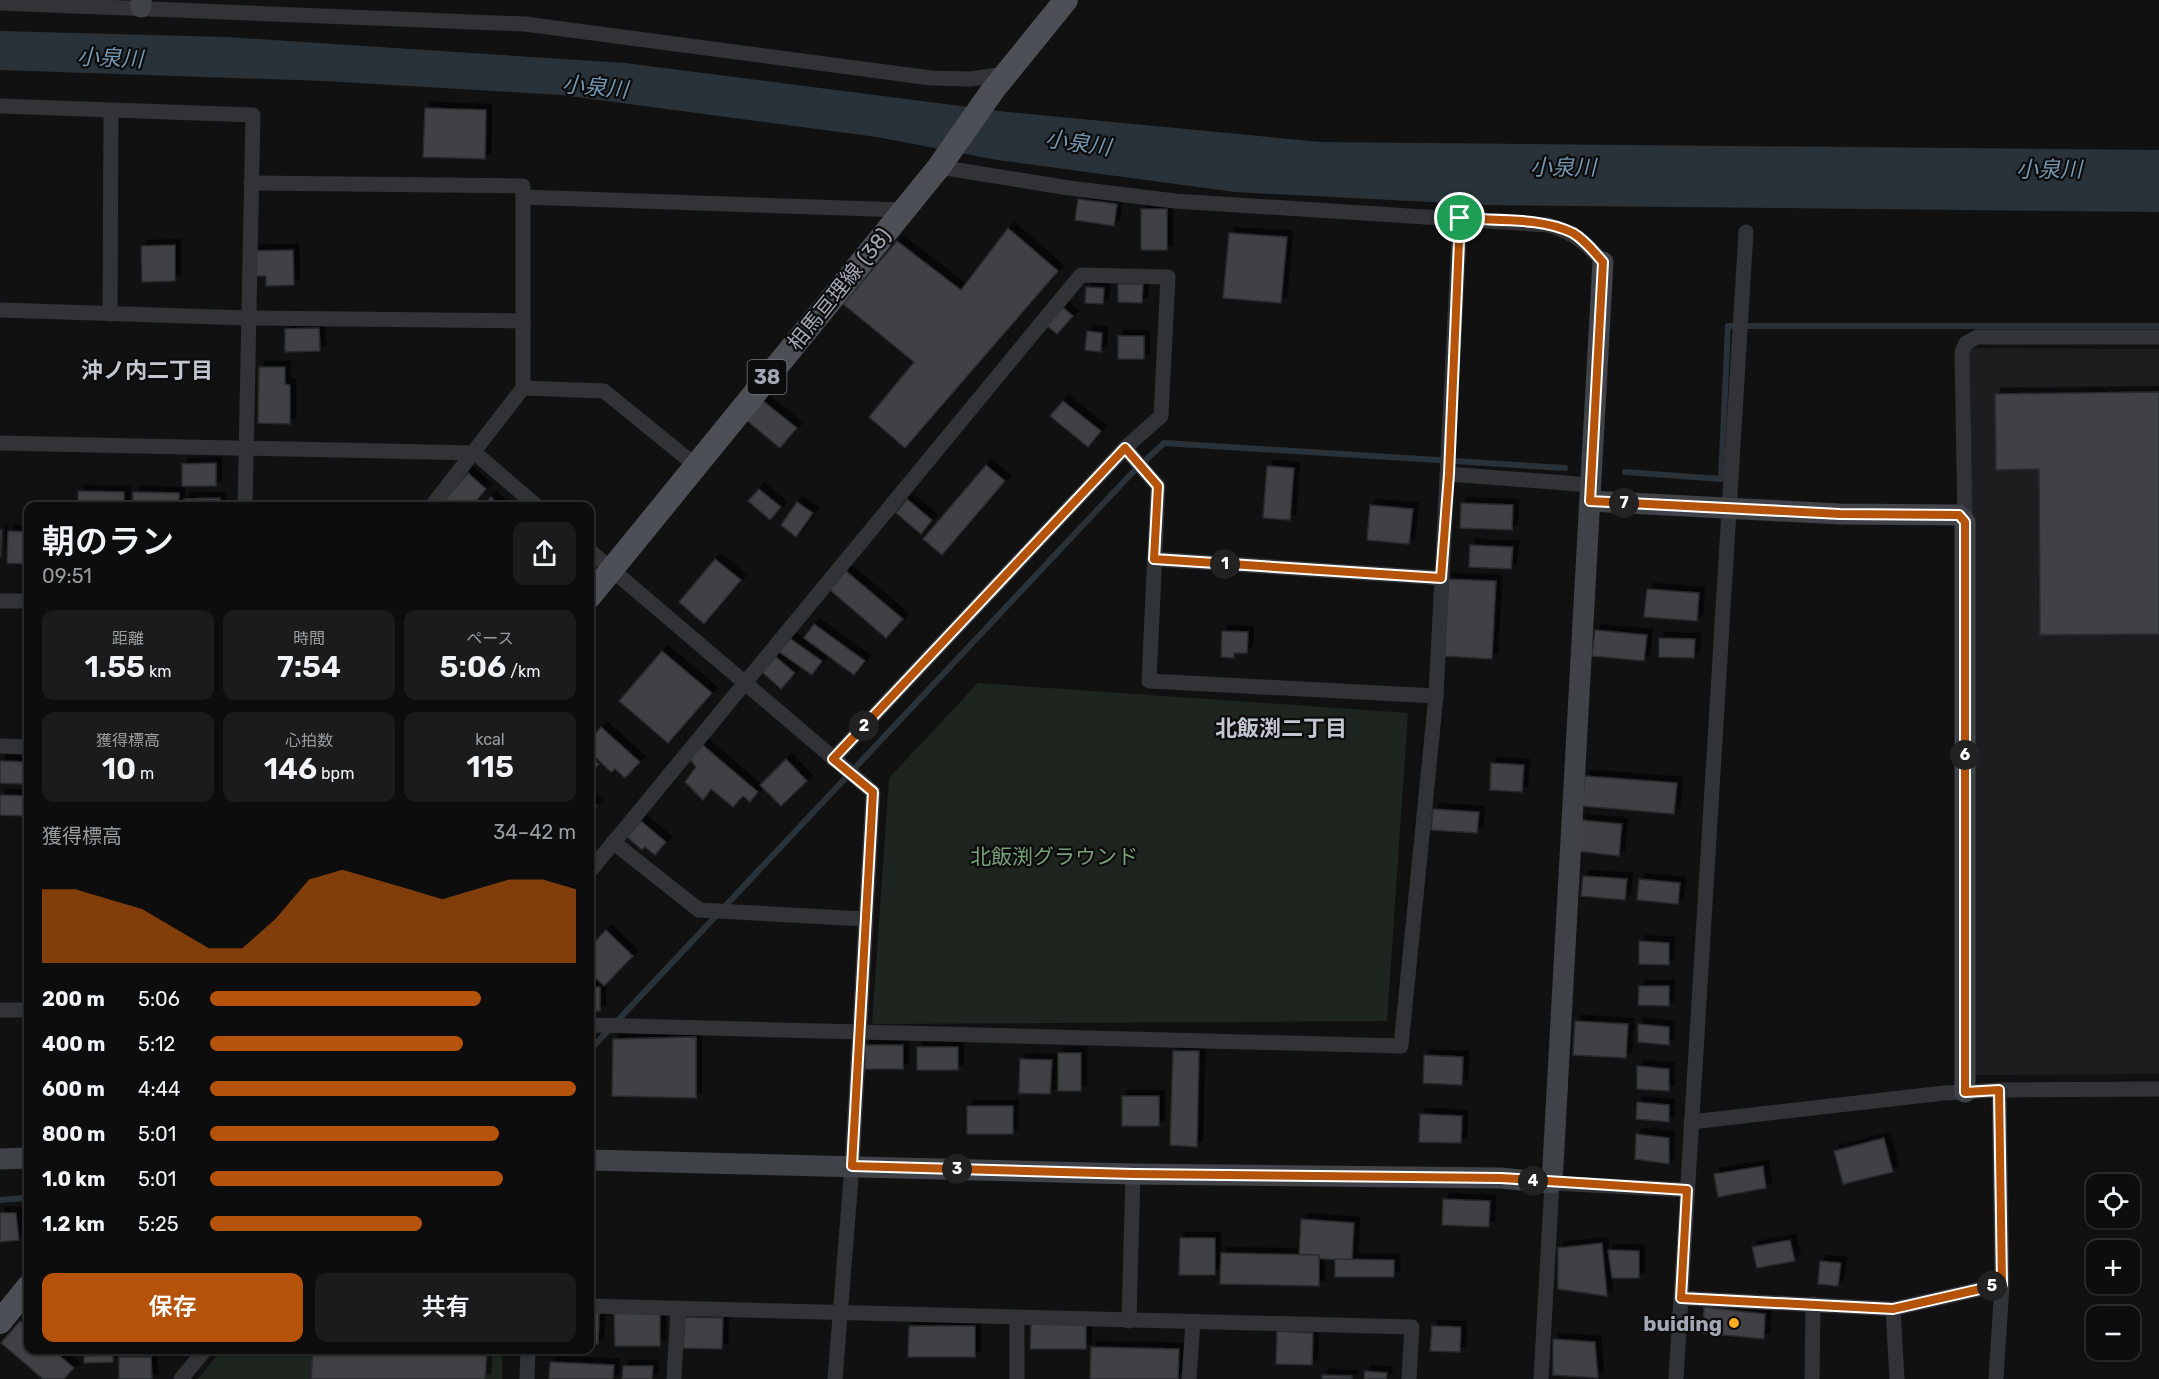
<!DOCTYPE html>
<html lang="ja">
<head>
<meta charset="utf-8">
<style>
	:root { --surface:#0d0d0e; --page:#1b1b1c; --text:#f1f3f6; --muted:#9a9c9e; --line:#2d2d2e; --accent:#b45309 }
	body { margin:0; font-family:Rubik,"Noto Sans JP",sans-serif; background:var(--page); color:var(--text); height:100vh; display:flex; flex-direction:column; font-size:22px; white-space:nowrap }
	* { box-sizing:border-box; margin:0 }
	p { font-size:20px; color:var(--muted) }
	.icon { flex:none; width:33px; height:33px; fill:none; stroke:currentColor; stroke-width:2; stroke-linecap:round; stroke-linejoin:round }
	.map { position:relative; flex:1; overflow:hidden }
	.sheet { position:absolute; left:24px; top:502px; width:570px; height:852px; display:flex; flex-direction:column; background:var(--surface); border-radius:12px; box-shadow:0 2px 4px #0004,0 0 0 2px var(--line) }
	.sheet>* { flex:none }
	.tools { position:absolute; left:2086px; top:1174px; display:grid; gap:12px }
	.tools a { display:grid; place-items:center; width:54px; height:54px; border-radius:12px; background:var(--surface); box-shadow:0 2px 4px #0004,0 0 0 2px var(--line); font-size:30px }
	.pin { position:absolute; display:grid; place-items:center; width:51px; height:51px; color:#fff; margin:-26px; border:3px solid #fff; border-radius:50%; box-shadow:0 2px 6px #0007 }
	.km { position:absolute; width:30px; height:30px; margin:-15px; border-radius:50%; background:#222; color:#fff; font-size:16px; line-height:30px; text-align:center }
	.round { display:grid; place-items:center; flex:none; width:63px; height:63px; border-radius:12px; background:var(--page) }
	.headline { display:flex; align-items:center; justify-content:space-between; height:102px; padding:0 18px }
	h1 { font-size:33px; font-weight:600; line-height:45px }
	.stats { display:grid; grid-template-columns:repeat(3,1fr); gap:9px; height:102px; padding:6px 18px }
	.stats div { display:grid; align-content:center; border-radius:12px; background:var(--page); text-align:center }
	.stats b { font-size:30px; font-weight:600 }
	.stats small { font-size:16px; font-weight:400 }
	.stats p { font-size:16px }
	.chart { height:168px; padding:12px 18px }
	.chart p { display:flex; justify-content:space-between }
	.chart svg { width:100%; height:108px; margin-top:6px; fill:var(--accent); opacity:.7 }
	.cta { display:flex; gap:12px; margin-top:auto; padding:12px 18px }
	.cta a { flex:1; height:69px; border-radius:12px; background:var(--accent); color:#fff; font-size:24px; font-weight:600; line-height:69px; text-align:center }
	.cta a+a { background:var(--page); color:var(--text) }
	ul { padding:0 18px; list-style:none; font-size:20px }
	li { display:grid; grid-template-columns:96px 72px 1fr; align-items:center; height:45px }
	li i { height:15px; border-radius:8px; background:var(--accent) }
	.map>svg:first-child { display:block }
	.built { fill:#1d1d1f }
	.green { fill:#1d251e }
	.water { fill:#293238 }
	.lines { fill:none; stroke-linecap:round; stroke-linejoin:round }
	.stream { stroke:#293238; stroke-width:6 }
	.building { fill:#3f4145; stroke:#2a2b2e; stroke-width:1.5; filter:url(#shadow) }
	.street { stroke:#313337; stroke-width:15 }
	.secondary { stroke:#3f4247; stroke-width:21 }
	.primary { stroke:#4d4f56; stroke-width:24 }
	.route-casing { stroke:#fff; stroke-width:12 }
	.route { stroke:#b45309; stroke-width:8 }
	.poi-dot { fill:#faac20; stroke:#0c0c0d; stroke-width:2 }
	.labels { text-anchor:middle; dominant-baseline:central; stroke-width:4.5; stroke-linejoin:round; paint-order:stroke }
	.shield { fill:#0c0c0d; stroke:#747882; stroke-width:1.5 }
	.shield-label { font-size:20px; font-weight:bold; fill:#a1a7b4 }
	.street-label { font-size:21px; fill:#a1a7b4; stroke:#0c0c0d }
	.park-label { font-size:21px; fill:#77a078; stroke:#0c0c0d }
	.poi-label { font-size:21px; font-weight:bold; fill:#a1a7b4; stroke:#0c0c0d; text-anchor:end }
	.water-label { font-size:22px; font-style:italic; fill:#7597b1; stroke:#0c0c0d }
	.neighbourhood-label { font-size:22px; font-weight:bold; fill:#c2c6d0; stroke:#0c0c0d }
</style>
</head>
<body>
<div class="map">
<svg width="2159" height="1379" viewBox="0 0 2159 1379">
	<defs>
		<filter id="shadow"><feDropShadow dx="5.5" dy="-5.5" stdDeviation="0" flood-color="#0009"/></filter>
	</defs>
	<rect width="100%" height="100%" fill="#111112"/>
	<polygon class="built" points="1969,348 2159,349 2159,1074 1970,1075"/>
	<g class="green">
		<polygon points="978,683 1408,713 1387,1021 872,1024 889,778"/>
		<polygon points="221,1350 502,1350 502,1379 198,1379"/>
	</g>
	<polygon class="water" points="0,31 226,37 625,63 1007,112 1321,142 2159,150 2159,212 1488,205 1235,192 997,160 877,137 561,95 325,81 0,70"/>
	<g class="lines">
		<g class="stream">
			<polyline points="1625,472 1721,479 1728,326 2159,326"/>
			<polyline points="590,1050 1131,474 1164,443 1565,468"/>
			<polyline points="0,1200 25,1198"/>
		</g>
	</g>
	<g class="building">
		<polygon points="425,108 486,110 485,159 423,157"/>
		<polygon points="1078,199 1117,204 1114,226 1075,220"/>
		<rect x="1141" y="209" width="26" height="41"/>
		<polygon points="1008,228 1058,271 905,448 869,417 914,362 843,304 897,241 961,290"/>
		<polygon points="1229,233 1287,237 1281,303 1223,298"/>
		<polygon points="175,245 175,281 142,282 141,246"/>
		<polygon points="293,250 294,285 266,286 266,276 251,276 251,251"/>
		<polygon points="1118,284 1143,284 1142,303 1118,302"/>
		<polygon points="1086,287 1104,288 1103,304 1085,303"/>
		<polygon points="1059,304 1073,316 1057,334 1043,322"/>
		<polygon points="319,328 320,351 285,352 285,329"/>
		<polygon points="1087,331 1102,333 1101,352 1085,350"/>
		<rect x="1118" y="336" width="26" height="23"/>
		<polygon points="259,367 285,367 285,384 290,385 290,424 258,423"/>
		<polygon points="2159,392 2159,634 2040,635 2039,469 1996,470 1995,394"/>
		<polygon points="762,400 797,428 780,448 746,420"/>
		<polygon points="1063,401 1101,431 1088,447 1050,416"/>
		<polygon points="216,463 216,486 182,486 182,464"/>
		<polygon points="986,465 1005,481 942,555 923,539"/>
		<polygon points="1267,466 1294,468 1290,520 1263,518"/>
		<polygon points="468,473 486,489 471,507 438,507"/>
		<polygon points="759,489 781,507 770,520 748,501"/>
		<polygon points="78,491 124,492 124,507 78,507"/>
		<polygon points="133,492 179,493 179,507 133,507"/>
		<polygon points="491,497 502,507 481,507"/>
		<polygon points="220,498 220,507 184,507 184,499"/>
		<polygon points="907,499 932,520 921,534 896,513"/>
		<polygon points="797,502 813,513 796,537 781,525"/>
		<polygon points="1461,503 1513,505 1512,530 1460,528"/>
		<polygon points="1370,505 1413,509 1409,544 1367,540"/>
		<polygon points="0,530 2,530 1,556 0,556"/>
		<polygon points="8,531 28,532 28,564 7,563"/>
		<polygon points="1470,545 1513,547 1511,569 1469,567"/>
		<polygon points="715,559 741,580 704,624 679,602"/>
		<polygon points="846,571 903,619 886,638 829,589"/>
		<polygon points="1447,579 1496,581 1492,659 1443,656"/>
		<polygon points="1647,589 1699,593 1697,621 1644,617"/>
		<polygon points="814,624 865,661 854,675 804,638"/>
		<polygon points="1595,630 1647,635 1644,661 1592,656"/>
		<polygon points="1222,631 1248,632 1247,653 1234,653 1234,658 1221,657"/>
		<polygon points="788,637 822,661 812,675 778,651"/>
		<polygon points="1659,638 1695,639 1694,658 1659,657"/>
		<polygon points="662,651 712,693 668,743 619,701"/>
		<polygon points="776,657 795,673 781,689 762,672"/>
		<polygon points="601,727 640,762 625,778 615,769 611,772 590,752 590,740"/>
		<polygon points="698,741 758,792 750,802 743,796 733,807 711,789 703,800 685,782 696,767 687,755"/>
		<polygon points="590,755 599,764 590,774"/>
		<polygon points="786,759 807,781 781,806 760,785"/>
		<polygon points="0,761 28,762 28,784 0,783"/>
		<polygon points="1491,763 1524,765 1522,792 1490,790"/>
		<polygon points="1585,776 1677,783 1674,814 1582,806"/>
		<polygon points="0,795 28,796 28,816 0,815"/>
		<polygon points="590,799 597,806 590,813"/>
		<polygon points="1433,809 1479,812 1477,833 1431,830"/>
		<polygon points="1581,820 1622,824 1619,856 1577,851"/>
		<polygon points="641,821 666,842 655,855 645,847 642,850 627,837"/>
		<polygon points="1583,876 1627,879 1625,900 1581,896"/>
		<polygon points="1639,879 1680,883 1678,904 1637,900"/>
		<polygon points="606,930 633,956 604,986 590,973 590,947"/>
		<polygon points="1639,941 1669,943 1669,965 1639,964"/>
		<polygon points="1639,986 1669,986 1669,1006 1638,1005"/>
		<rect x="590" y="987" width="10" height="24"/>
		<polygon points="1575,1021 1628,1024 1626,1058 1573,1055"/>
		<polygon points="1638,1024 1669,1027 1669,1045 1638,1042"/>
		<polygon points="696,1037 696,1098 612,1096 613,1039"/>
		<rect x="865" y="1045" width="38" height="24"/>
		<rect x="917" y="1047" width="41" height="23"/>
		<polygon points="1173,1051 1199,1051 1197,1147 1170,1145"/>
		<rect x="1058" y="1053" width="23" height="38"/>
		<polygon points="1424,1055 1463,1057 1462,1085 1423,1083"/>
		<polygon points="1020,1059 1052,1060 1050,1094 1019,1093"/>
		<polygon points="1637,1066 1669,1069 1669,1091 1637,1089"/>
		<rect x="1122" y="1096" width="37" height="30"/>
		<polygon points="1637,1102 1669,1105 1669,1122 1636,1119"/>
		<rect x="967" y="1106" width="46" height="28"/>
		<polygon points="1420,1114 1462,1116 1461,1143 1419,1142"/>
		<polygon points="1636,1134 1669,1138 1669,1164 1635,1159"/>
		<polygon points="1884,1138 1893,1172 1843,1184 1834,1151"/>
		<polygon points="1763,1166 1766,1188 1718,1197 1714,1174"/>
		<polygon points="1443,1199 1490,1201 1489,1227 1442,1225"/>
		<polygon points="0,1213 16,1213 19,1240 0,1242"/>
		<polygon points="1301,1219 1354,1223 1352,1261 1299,1257"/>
		<polygon points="1180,1238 1215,1238 1215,1275 1179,1275"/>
		<polygon points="1790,1240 1795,1261 1757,1268 1752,1247"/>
		<polygon points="1602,1243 1607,1296 1558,1289 1558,1248"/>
		<polygon points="1608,1250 1639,1251 1639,1278 1612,1278"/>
		<polygon points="1221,1253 1319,1255 1319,1286 1220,1284"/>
		<polygon points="1335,1259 1394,1260 1394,1277 1335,1277"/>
		<polygon points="1820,1261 1841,1263 1838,1286 1818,1284"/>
		<polygon points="1704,1307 1765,1314 1764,1339 1703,1333"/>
		<polygon points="590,1312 599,1312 598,1344 590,1344"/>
		<polygon points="614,1312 660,1312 660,1346 615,1346"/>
		<polygon points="685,1317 723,1318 722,1349 683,1348"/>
		<polygon points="20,1321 28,1329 28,1350 53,1350 74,1368 64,1379 43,1379 1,1343"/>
		<polygon points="1031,1324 1086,1324 1086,1349 1030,1349"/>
		<polygon points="909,1326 975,1326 975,1357 908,1357"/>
		<polygon points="1432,1326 1461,1327 1460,1352 1430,1351"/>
		<polygon points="1277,1331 1313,1333 1312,1365 1276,1364"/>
		<polygon points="1553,1339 1595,1342 1598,1378 1553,1375"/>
		<polygon points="1091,1347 1179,1349 1178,1379 1090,1379"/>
		<polygon points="313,1350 487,1350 485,1379 311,1379"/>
		<polygon points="113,1355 113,1362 84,1363 84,1356"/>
		<polygon points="119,1357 151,1357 152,1379 119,1379"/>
		<polygon points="550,1362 614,1365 613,1379 549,1379"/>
		<polygon points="623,1366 653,1366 652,1379 622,1379"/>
		<polygon points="1365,1371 1387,1373 1386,1379 1364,1379"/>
		<polygon points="1322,1375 1352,1376 1352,1379 1322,1379"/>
	</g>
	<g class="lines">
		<g class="street">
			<polyline points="0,3 525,24 931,78 970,79 1006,74"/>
			<polyline points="0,106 253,115 245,507"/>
			<path d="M939,167l130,21 106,13 374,24c24,8 38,18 54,37"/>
			<polyline points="251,183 523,186 523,388 431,507"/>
			<polyline points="523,197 904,210"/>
			<polyline points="0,310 249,318 523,321"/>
			<polyline points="110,314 111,110"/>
			<polyline points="523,388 604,391 695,465"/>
			<polyline points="0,443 475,453 538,507"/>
			<polyline points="1125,448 1158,486 1149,681 1436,696"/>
			<polyline points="1449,474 1591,485"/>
			<polyline points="1965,522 1962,352 1966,343 1977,337 2159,337"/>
			<polyline points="590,551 873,792 852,1166 835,1379"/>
			<polyline points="1154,559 1441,578"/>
			<polyline points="0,601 28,601"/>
			<polyline points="0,746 28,747"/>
			<polyline points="613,842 699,910 865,919"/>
			<polyline points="590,871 1081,275 1168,277 1161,416 1125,448 833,759"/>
			<polyline points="0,1010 25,1010 28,1006"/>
			<polyline points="590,1025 1401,1046 1436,696 1460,218"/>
			<polyline points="1691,1122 1944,1093 1999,1090 2159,1089"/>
			<polyline points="1681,1298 1893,1309 2002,1284"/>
			<polyline points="590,1306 1412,1327 1409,1379"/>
			<polyline points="1893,1309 1897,1379"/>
			<polyline points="1017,1318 1017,1379"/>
			<polyline points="1129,1321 1133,1174"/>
			<polyline points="181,1379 205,1350"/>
			<polyline points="527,1379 528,1350"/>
			<polyline points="674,1379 678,1308"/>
			<polyline points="1189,1379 1193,1322"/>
			<polyline points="1541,1379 1552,1183 1687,1190"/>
			<polyline points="1676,1379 1746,232"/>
			<polyline points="1812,1379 1813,1304"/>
			<polyline points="1996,1379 2002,1284 1999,1090"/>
		</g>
		<g class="secondary">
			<polyline points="141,7 141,0"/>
			<polyline points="1590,501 1840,514 1959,515 1965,522 1965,1092"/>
			<polyline points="0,1159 28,1158"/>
			<polyline points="590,1160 1133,1174 1501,1178 1552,1183 1603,262"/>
		</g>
		<g class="primary">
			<polyline points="590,596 939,167 993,90 1066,0"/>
			<polyline points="0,1322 28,1287"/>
		</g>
	</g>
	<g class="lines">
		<defs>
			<path id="route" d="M1460,218c35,3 81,-1 113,15 12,7 21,19 30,29l-13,239 250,13 119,1 6,7v570l34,-2 3,194 -109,25 -212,-11 6,-108 -186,-12 -368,-4 -281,-8 21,-374 -40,-33 292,-311 33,38 -4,73 287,19 8,-104z"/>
		</defs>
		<use href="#route" class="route-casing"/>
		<use href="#route" class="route"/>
	</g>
	<circle class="poi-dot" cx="1734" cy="1323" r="6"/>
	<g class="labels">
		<rect class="shield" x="747.5" y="360" width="39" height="34" rx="4.5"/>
		<g class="shield-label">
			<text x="767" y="377">38</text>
		</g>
		<g class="street-label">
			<text transform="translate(839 289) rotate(-51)">相馬亘理線 (38)</text>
		</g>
		<g class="park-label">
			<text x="1054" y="856">北飯渕グラウンド</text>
		</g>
		<g class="poi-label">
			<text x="1722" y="1323">buiding</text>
		</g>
		<g class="water-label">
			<text transform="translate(110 58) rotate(2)">小泉川</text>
			<text transform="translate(595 87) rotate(5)">小泉川</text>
			<text transform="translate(1078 143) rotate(8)">小泉川</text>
			<text x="1563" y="167">小泉川</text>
			<text x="2049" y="169">小泉川</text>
		</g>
		<g class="neighbourhood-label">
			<text x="147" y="370">沖ノ内二丁目</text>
			<text x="1281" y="728">北飯渕二丁目</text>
		</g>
	</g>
</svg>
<div class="tools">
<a><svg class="icon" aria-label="locate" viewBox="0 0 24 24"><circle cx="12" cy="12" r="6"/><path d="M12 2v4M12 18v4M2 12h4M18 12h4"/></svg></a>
<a>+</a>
<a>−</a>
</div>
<div class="pin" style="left:1460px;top:218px;background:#1e9e55"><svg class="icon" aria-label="arrive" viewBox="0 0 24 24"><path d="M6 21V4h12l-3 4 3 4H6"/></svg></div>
<b class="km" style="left:1225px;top:564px">1</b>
<b class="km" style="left:864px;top:726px">2</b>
<b class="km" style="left:957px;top:1169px">3</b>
<b class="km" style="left:1533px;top:1181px">4</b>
<b class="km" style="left:1992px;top:1286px">5</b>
<b class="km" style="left:1965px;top:755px">6</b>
<b class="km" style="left:1624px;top:503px">7</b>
<section class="sheet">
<div class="headline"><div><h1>朝のラン</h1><p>09:51</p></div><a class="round"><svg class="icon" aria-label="share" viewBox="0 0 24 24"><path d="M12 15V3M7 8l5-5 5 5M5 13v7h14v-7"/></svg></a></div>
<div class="stats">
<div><p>距離</p><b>1.55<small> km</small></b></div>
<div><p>時間</p><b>7:54</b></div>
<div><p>ペース</p><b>5:06<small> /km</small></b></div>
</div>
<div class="stats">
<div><p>獲得標高</p><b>10<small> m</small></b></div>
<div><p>心拍数</p><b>146<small> bpm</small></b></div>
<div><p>kcal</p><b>115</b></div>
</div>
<div class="chart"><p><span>獲得標高</span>34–42 m</p>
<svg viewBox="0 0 160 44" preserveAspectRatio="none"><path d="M0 44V14L10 14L20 18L30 22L40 30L50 38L60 38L70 26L80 10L90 6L100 10L110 14L120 18L130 14L140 10L150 10L160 14V44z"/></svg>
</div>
<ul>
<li><b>200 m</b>5:06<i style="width:74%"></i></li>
<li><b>400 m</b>5:12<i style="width:69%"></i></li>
<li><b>600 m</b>4:44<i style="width:100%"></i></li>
<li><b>800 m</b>5:01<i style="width:79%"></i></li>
<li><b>1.0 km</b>5:01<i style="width:80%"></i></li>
<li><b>1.2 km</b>5:25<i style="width:58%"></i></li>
</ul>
<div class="cta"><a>保存</a><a>共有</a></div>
</section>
</div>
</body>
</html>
